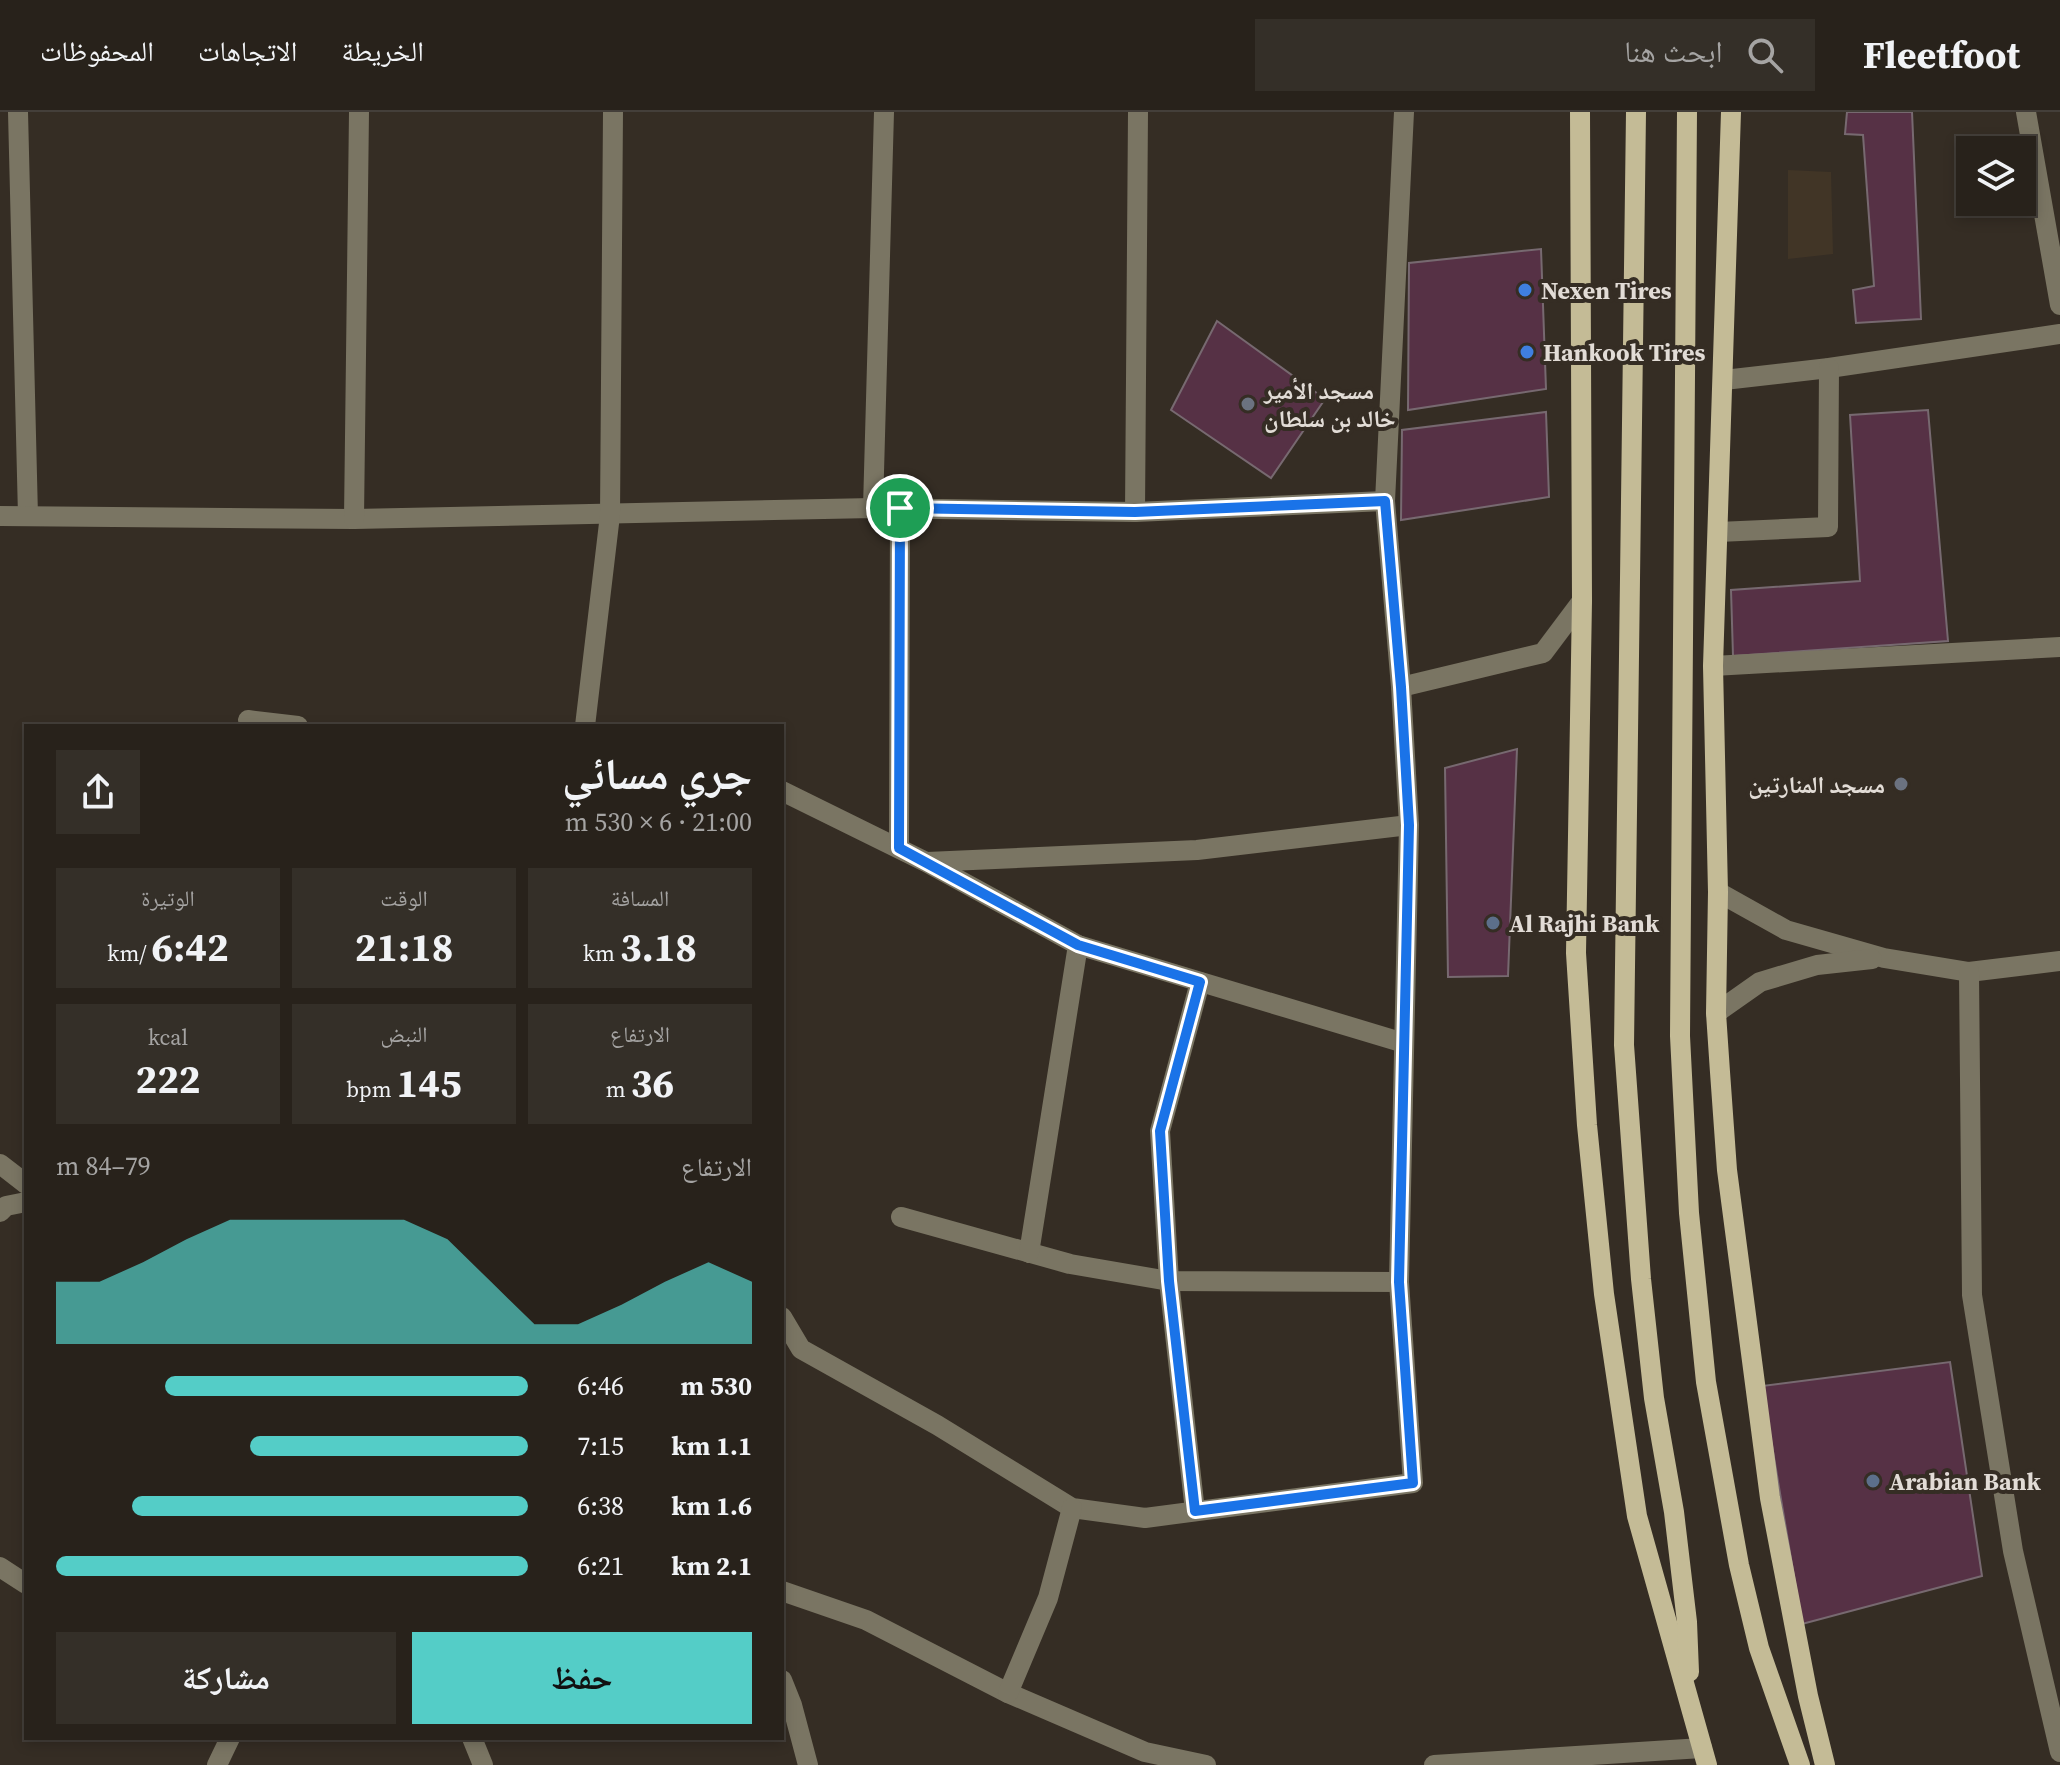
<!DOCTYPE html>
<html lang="ar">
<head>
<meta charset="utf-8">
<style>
	:root { --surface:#28221b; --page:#342f28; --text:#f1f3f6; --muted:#a5a4a3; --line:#443f3a; --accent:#54cdc7 }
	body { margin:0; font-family:"Source Serif 4","Noto Naskh Arabic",serif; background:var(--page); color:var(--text); direction:rtl; height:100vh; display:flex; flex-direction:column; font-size:30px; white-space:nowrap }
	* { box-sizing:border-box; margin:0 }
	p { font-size:26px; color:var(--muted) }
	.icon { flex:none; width:44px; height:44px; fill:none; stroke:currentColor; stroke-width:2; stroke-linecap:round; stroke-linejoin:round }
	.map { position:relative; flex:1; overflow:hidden; direction:ltr }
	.side { position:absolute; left:24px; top:612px; width:760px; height:1016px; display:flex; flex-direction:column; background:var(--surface); border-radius:0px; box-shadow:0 4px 12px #0003,0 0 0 2px var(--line); direction:rtl }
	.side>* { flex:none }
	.buttons { position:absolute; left:1956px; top:24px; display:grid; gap:16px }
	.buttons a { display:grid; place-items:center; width:80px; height:80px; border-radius:0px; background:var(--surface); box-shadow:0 4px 12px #0003,0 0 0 2px var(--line); font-size:40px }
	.pin { position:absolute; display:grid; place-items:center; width:68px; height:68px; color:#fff; margin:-34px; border:4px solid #fff; border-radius:50%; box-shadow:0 2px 8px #0007 }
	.round { display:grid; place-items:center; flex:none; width:84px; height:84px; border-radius:0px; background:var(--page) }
	.headline { display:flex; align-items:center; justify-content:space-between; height:136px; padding:0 32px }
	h1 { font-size:44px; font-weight:700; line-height:60px }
	.stats { display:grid; grid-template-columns:repeat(3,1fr); gap:12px; height:136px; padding:8px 32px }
	.stats div { display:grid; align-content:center; border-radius:0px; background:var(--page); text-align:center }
	.stats b { font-size:40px; font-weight:700 }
	.stats small { font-size:22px; font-weight:400 }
	.stats p { font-size:22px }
	.chart { height:224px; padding:16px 32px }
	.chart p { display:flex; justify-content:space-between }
	.chart svg { width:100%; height:144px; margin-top:8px; fill:var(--accent); opacity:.7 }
	.primary-button { display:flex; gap:16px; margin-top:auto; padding:16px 32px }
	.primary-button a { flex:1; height:92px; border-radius:0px; background:var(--accent); color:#111; font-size:32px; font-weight:700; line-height:92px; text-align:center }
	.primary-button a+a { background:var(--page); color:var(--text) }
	ul { padding:0 32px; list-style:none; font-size:26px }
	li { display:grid; grid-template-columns:128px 96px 1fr; align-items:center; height:60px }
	li i { height:20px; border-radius:10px; background:var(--accent) }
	header { display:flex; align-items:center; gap:48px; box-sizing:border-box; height:112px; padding:0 40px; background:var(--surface); border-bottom:2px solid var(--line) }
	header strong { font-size:38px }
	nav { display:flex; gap:44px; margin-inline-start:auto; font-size:28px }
	.search { width:560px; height:72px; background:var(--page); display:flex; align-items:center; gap:20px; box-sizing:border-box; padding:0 28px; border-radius:0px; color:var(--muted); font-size:30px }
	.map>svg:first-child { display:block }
	.built { fill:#413526 }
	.building { fill:#563145; stroke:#776970; stroke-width:2 }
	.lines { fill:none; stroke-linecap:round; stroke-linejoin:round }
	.minor { stroke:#7a7563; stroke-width:20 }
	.major { stroke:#c4bb96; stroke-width:20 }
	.route-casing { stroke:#fff; stroke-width:16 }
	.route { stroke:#1a73e8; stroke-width:10 }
	.shop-dot { fill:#3f7fe0; stroke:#352d24; stroke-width:3 }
	.worship-dot { fill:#6b7280; stroke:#352d24; stroke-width:3 }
	.service-dot { fill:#5c6f8a; stroke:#352d24; stroke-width:3 }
	.labels { text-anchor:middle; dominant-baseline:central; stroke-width:8; stroke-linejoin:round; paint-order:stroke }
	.poi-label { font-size:24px; font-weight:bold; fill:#e2dcd6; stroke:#352d24; text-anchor:start }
</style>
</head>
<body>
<header>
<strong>Fleetfoot</strong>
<div class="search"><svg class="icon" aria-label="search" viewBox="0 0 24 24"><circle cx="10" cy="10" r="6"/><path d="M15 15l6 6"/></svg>ابحث هنا</div>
<nav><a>الخريطة</a><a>الاتجاهات</a><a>المحفوظات</a></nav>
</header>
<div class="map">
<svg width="2060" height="1653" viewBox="0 0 2060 1653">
	<rect width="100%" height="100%" fill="#352d24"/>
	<polygon class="built" points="1788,58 1831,60 1833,142 1788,147"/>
	<g class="building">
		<polygon points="1847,0 1912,0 1921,207 1856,211 1853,178 1874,174 1863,23 1845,22"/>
		<polygon points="1541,137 1546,277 1408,298 1409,151"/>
		<polygon points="1217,209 1325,287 1271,366 1171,298"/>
		<polygon points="1928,298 1948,529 1733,544 1731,478 1860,469 1850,303"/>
		<polygon points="1546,300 1549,385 1401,408 1402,318"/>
		<polygon points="1517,637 1508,864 1448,865 1445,656"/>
		<polygon points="1950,1250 1982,1464 1802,1512 1762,1274"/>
	</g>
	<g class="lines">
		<g class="minor">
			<polyline points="18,0 28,404"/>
			<polyline points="2026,0 2060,193"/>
			<polyline points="1724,268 1829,256 2060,222"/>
			<polyline points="873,396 884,0"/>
			<polyline points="1135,400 1138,0"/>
			<polyline points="0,404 354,407 873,396 1135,400 1385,389"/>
			<polyline points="354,407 359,0"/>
			<polyline points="1718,420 1828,415 1829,256"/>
			<polyline points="1713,554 2060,535"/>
			<polyline points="1401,575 1543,541 1582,489"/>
			<polyline points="248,608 298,614"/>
			<polyline points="585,614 610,403 613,0"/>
			<polyline points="782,679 926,750 1078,833 1404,931"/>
			<polyline points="899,736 900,396"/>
			<polyline points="927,750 1197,738 1409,713"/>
			<polyline points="1718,780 1786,818 1884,846 1969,860 2060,849"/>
			<polyline points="1969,860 1972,1183 2013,1439 2060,1640"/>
			<polyline points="1716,901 1760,870 1817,853 1872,847"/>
			<polyline points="0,1052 26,1072"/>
			<polyline points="0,1100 6,1094 26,1090"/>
			<polyline points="901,1105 1070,1152 1169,1169 1399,1170"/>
			<polyline points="1029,1141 1078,833"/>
			<polyline points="782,1205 801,1237 937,1313 1072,1396 1145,1406 1413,1371 1399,1170 1409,713 1401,575 1385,389 1404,0"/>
			<polyline points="1195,1399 1169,1169 1160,1019 1200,870"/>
			<polyline points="0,1455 26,1472"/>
			<polyline points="782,1479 866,1508 1008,1581 1145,1640 1206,1653"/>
			<polyline points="782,1568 792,1593 808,1653"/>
			<polyline points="1008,1581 1048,1486 1072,1396"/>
			<polyline points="472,1626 483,1653"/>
			<polyline points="217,1653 230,1626"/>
			<polyline points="1434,1653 1702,1636"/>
		</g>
		<g class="major">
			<polyline points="1580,0 1582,489 1576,841 1587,1013 1604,1182 1637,1404 1707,1653"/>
			<polyline points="1636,0 1624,933 1641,1167 1654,1286 1674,1400 1687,1510 1689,1560"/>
			<polyline points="1687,0 1680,924 1689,1101 1706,1270 1739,1453 1759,1536 1800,1653"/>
			<polyline points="1731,0 1713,554 1718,780 1716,901 1720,960 1727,1058 1770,1386 1808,1584 1825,1653"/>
		</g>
	</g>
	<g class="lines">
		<defs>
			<polygon id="route" points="1385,389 1401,575 1409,713 1399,1170 1413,1371 1195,1399 1169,1169 1160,1019 1200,870 1078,833 899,736 900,396 1135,400"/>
		</defs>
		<use href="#route" class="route-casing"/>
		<use href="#route" class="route"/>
	</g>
	<g class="shop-dot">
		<circle cx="1525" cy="178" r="8"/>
		<circle cx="1527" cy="240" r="8"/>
	</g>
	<g class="worship-dot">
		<circle cx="1248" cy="292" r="8"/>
		<circle cx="1901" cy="672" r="8"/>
	</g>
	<g class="service-dot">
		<circle cx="1493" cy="811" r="8"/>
		<circle cx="1873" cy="1369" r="8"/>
	</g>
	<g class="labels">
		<g class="poi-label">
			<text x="1541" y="178">Nexen Tires</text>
			<text x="1543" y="240">Hankook Tires</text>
			<text x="1264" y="278">مسجد الأمير<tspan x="1264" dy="28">خالد بن سلطان</tspan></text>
			<text x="1885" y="672" text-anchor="end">مسجد المنارتين</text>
			<text x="1509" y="811">Al Rajhi Bank</text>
			<text x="1889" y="1369">Arabian Bank</text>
		</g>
	</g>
</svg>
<div class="buttons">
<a><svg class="icon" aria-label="layers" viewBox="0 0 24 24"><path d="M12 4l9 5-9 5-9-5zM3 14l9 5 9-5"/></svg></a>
</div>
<div class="pin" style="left:900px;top:396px;background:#1e9e55"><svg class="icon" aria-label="arrive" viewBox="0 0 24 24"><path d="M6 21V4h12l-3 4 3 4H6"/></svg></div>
<section class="side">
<div class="headline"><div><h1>جري مسائي</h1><p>21:00 · 6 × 530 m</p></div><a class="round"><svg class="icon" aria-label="share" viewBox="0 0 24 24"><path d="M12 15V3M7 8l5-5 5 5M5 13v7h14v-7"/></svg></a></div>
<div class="stats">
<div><p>المسافة</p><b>3.18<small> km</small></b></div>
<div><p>الوقت</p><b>21:18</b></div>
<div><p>الوتيرة</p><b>6:42<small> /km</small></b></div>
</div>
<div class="stats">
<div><p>الارتفاع</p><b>36<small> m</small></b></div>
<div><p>النبض</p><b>145<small> bpm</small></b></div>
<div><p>kcal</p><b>222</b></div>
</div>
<div class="chart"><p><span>الارتفاع</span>79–84 m</p>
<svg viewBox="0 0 160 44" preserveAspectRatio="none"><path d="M0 44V25L10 25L20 19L30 12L40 6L50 6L60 6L70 6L80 6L90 12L100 25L110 38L120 38L130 32L140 25L150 19L160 25V44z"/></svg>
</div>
<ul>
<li><b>530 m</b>6:46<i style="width:77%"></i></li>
<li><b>1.1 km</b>7:15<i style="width:59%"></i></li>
<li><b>1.6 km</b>6:38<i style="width:84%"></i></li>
<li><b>2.1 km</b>6:21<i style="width:100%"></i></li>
</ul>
<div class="primary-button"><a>حفظ</a><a>مشاركة</a></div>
</section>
</div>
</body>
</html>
